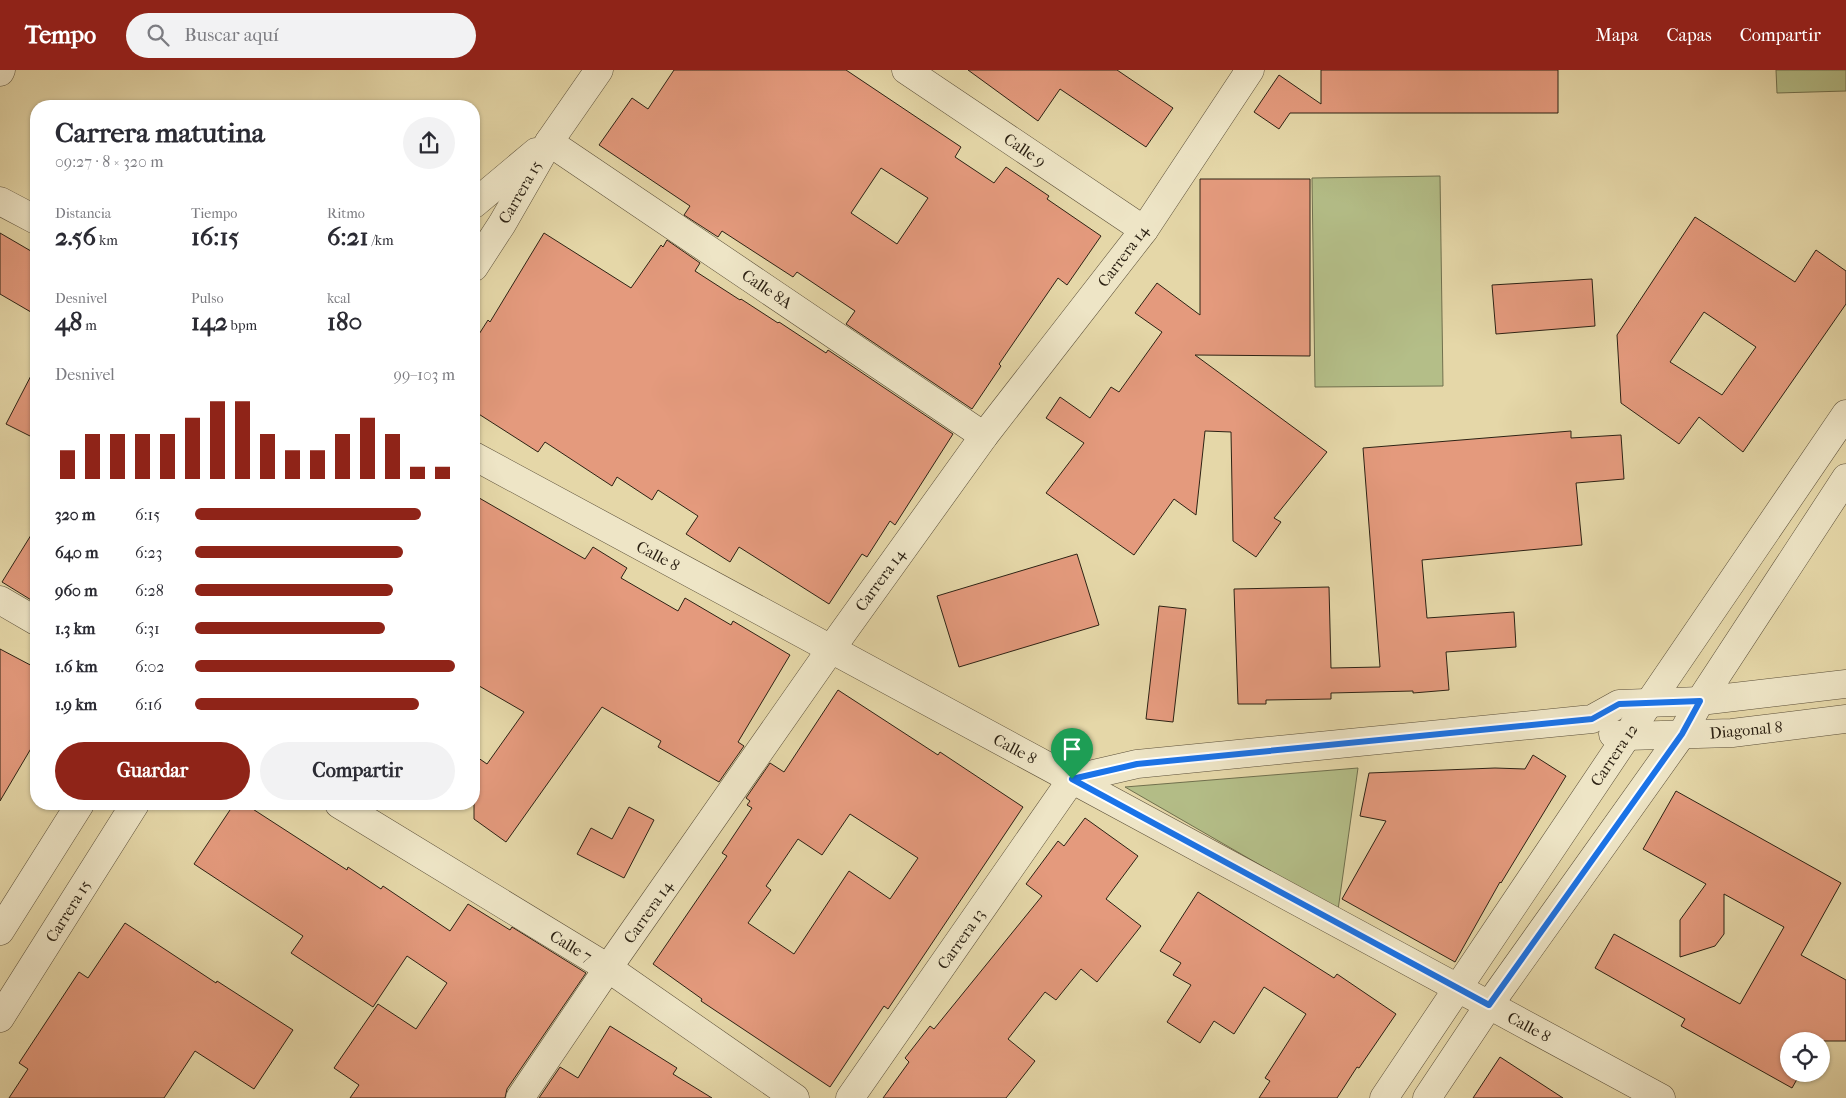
<!DOCTYPE html>
<html lang="es">
<head>
<meta charset="utf-8">
<style>
	:root { --surface:#fff; --page:#f2f2f3; --text:#2b2b33; --muted:#7c7c81; --accent:#8f2418 }
	body { margin:0; font-family:"IM FELL French Canon",serif; background:var(--page); color:var(--text); height:100vh; display:flex; flex-direction:column; font-size:19px; white-space:nowrap }
	* { box-sizing:border-box; margin:0 }
	p { font-size:16px; color:var(--muted) }
	.icon { flex:none; width:28px; height:28px; fill:none; stroke:currentColor; stroke-width:2; stroke-linecap:round; stroke-linejoin:round }
	.map { position:relative; flex:1; overflow:hidden }
	.side { position:absolute; left:30px; top:30px; width:450px; height:710px; display:flex; flex-direction:column; background:var(--surface); border-radius:20px; box-shadow:0 1px 4px #0004 }
	.side>* { flex:none }
	.fabs { position:absolute; left:1780px; top:962px; display:grid; gap:10px }
	.fabs a { display:grid; place-items:center; width:50px; height:50px; border-radius:50%; background:var(--surface); box-shadow:0 1px 4px #0004; font-size:25px }
	.pin { position:absolute; display:grid; place-items:center; width:42px; height:42px; color:#fff; margin:-51px -21px; border-radius:50% 50% 50% 0; rotate:-45deg; box-shadow:0 0 5px #0007 }
	.pin .icon { rotate:45deg }
	.round { display:grid; place-items:center; flex:none; width:52px; height:52px; border-radius:26px; background:var(--page) }
	.head { display:flex; align-items:center; justify-content:space-between; height:85px; padding:0 25px }
	h1 { font-size:28px; font-weight:700; line-height:38px }
	.stats { display:grid; grid-template-columns:repeat(3,1fr); gap:8px; height:85px; padding:5px 25px }
	.stats div { display:grid; align-content:center }
	.stats b { font-size:25px; font-weight:700 }
	.stats small { font-size:14px; font-weight:400 }
	.stats p { font-size:14px }
	.chart { height:140px; padding:10px 25px }
	.chart p { display:flex; justify-content:space-between }
	.chart svg { width:100%; height:90px; margin-top:5px; stroke:var(--accent); stroke-width:6 }
	.button { display:flex; gap:10px; margin-top:auto; padding:10px 25px }
	.button a { flex:1; height:58px; border-radius:30px; background:var(--accent); color:#fff; font-size:20px; font-weight:700; line-height:58px; text-align:center }
	.button a+a { background:var(--page); color:var(--text) }
	ul { padding:0 25px; list-style:none; font-size:16px }
	li { display:grid; grid-template-columns:80px 60px 1fr; align-items:center; height:38px }
	li i { height:12px; border-radius:6px; background:var(--accent) }
	header { display:flex; align-items:center; gap:30px; box-sizing:border-box; height:70px; padding:0 25px; background:var(--accent); color:#fff }
	header strong { font-size:24px }
	nav { display:flex; gap:28px; margin-inline-start:auto; font-size:18px }
	.search { width:350px; height:45px; background:var(--page); display:flex; align-items:center; gap:12px; box-sizing:border-box; padding:0 18px; border-radius:28px; color:var(--muted); font-size:19px }
	.map>svg:first-child { display:block }
	.green { fill:#b4be88; stroke:#70704e }
	.building { fill:#e49a7d; stroke:#2d2214; fill-rule:evenodd }
	.lines { fill:none; stroke-linecap:round; stroke-linejoin:round }
	.minor-casing { stroke:#5b4f39; stroke-width:29 }
	.minor { stroke:#eee5c6; stroke-width:28 }
	.route-casing { stroke:#fff; stroke-width:10 }
	.route { stroke:#1a73e8; stroke-width:6 }
	.labels { text-anchor:middle; dominant-baseline:central; stroke-width:4; stroke-linejoin:round; paint-order:stroke }
	.street-label { font-size:16px; fill:#2d2214; stroke:#eee5c6 }
</style>
</head>
<body>
<header>
<strong>Tempo</strong>
<div class="search"><svg class="icon" aria-label="search" viewBox="0 0 24 24"><circle cx="10" cy="10" r="6"/><path d="M15 15l6 6"/></svg>Buscar aquí</div>
<nav><a>Mapa</a><a>Capas</a><a>Compartir</a></nav>
</header>
<div class="map">
<svg width="1846" height="1028" viewBox="0 0 1846 1028">
	<rect width="100%" height="100%" fill="#e5d7a8"/>
	<filter id="stains"><feTurbulence type="fractalNoise" baseFrequency=".004" numOctaves="4"/><feColorMatrix values="0 0 0 0 .2 0 0 0 0 .09 0 0 0 0 .02 0 0 0 .5 -.17"/></filter>
	<radialGradient id="worn" r=".72"><stop offset=".6" stop-color="#630" stop-opacity="0"/><stop offset="1" stop-color="#630" stop-opacity=".3"/></radialGradient>
	<g class="green">
		<polygon points="1776,0 1846,0 1846,21 1777,23"/>
		<polygon points="1440,106 1443,316 1315,317 1312,108"/>
		<polygon points="1358,698 1338,840 1125,717"/>
	</g>
	<g class="building">
		<path d="M674,0h172l115,77 -6,10 39,26 12,-16 43,29 -2,3 54,37 -34,49 -9,-7 -59,86 2,2 -29,43 -126,-85 9,-13 -58,-39 -4,5 -71,-46 -4,6 -34,-22 6,-9 -91,-61 33,-47 16,11zM881,98l47,30 -31,46 -46,-31z"/>
		<polygon points="968,0 1117,0 1173,38 1146,77 1060,19 1038,51"/>
		<polygon points="1321,0 1558,0 1558,43 1290,43 1279,59 1254,42 1279,5 1321,34"/>
		<polygon points="1200,109 1310,109 1310,286 1195,285 1327,382 1274,448 1281,452 1256,487 1233,471 1231,362 1205,361 1196,445 1174,429 1134,485 1046,423 1084,373 1046,348 1060,327 1090,348 1111,317 1119,322 1162,262 1135,243 1157,213 1200,245"/>
		<path d="M1695,147l100,65 21,-32 30,21v33l-103,148 -44,-35 -20,27 -58,-41 -4,-68zM1704,242l52,35 -34,48 -52,-33z"/>
		<polygon points="0,163 36,184 36,245 0,224"/>
		<polygon points="544,163 631,218 661,175 663,177 667,170 700,193 695,201 740,230 741,229 778,253 779,252 826,283 828,280 953,364 895,455 890,451 867,487 862,484 829,534 739,477 730,492 686,464 698,446 658,420 652,430 617,407 612,416 545,372 538,382 474,341 474,272 488,250 490,252"/>
		<polygon points="1592,209 1595,256 1496,264 1492,215"/>
		<polygon points="36,296 36,369 6,354"/>
		<polygon points="1571,361 1571,368 1621,365 1624,409 1576,413 1582,475 1422,490 1427,548 1514,542 1516,577 1446,582 1449,620 1413,623 1413,621 1331,623 1331,629 1266,630 1266,634 1238,634 1234,519 1329,517 1331,598 1380,597 1363,378"/>
		<polygon points="474,425 585,489 593,477 627,498 621,508 678,541 685,528 731,555 733,551 790,585 738,672 744,676 719,712 658,677 661,671 602,637 506,772 474,749 474,685 487,694 524,642 474,613"/>
		<polygon points="36,457 36,533 2,512"/>
		<polygon points="1077,484 1099,555 959,597 937,526"/>
		<polygon points="1159,536 1186,539 1173,652 1146,649"/>
		<polygon points="0,579 36,598 36,670 0,731"/>
		<path d="M838,620l100,65 2,-3 83,55 -135,202 -4,-3 -54,81 -129,-86 1,-2 -49,-35 74,-108 -5,-3 30,-45 -5,-3 3,-4 -4,-3 24,-35 14,9zM850,744l68,44 -28,41 -41,-28 -55,83 -46,-31 23,-33 -5,-4 32,-47 24,16z"/>
		<polygon points="1533,685 1566,706 1501,813 1500,812 1455,892 1342,829 1386,751 1360,746 1369,703 1495,698 1525,699"/>
		<polygon points="1676,721 1841,813 1801,885 1846,910 1846,971 1789,971 1789,1004 1800,1004 1792,1018 1681,956 1685,949 1595,898 1614,864 1740,934 1784,857 1724,824 1724,864 1715,876 1680,887 1680,850 1706,814 1643,779"/>
		<polygon points="234,734 245,734 347,800 348,797 381,819 383,816 450,861 468,834 510,860 512,857 586,903 507,1019 505,1028 350,1028 359,1015 334,998 378,934 416,959 447,913 407,886 373,937 291,883 303,866 194,794"/>
		<polygon points="629,737 654,750 624,808 577,784 591,758 612,769"/>
		<polygon points="1085,748 1138,786 1106,829 1141,856 1097,912 1081,899 1056,930 1045,922 1008,969 1035,991 1006,1028 883,1028 909,992 905,988 930,956 934,959 1042,826 1026,814 1058,771 1064,776"/>
		<polygon points="1198,822 1334,908 1337,904 1396,944 1359,998 1357,997 1337,1028 1259,1028 1270,1011 1265,1008 1306,944 1264,917 1234,964 1214,951 1200,973 1167,952 1191,915 1173,905 1181,893 1160,881"/>
		<polygon points="125,853 216,913 217,911 293,960 254,1019 195,981 164,1028 9,1028 28,999 19,993 79,902 88,908"/>
		<polygon points="610,956 677,998 673,1004 712,1028 539,1028 560,997 578,1008"/>
		<polygon points="1500,987 1563,1028 1473,1028"/>
	</g>
	<g class="lines">
		<defs>
			<g id="minor">
				<polyline points="906,0 1144,160"/>
				<polyline points="0,2 1,0"/>
				<polyline points="549,72 984,366"/>
				<polyline points="0,131 36,150"/>
				<polyline points="474,134 536,82"/>
				<polyline points="474,197 502,154 549,72 599,0"/>
				<polyline points="474,386 1661,1028"/>
				<polyline points="0,530 36,551"/>
				<polyline points="1613,664 1627,666 1732,663 1846,649"/>
				<polyline points="339,734 608,898 795,1028"/>
				<polyline points="0,861 80,734"/>
				<polyline points="0,948 135,734"/>
				<polyline points="520,1028 608,898 831,579 984,366 1144,160 1250,0"/>
				<polyline points="850,1028 1072,709 1137,694 1592,649 1619,634 1700,631 1846,614"/>
				<polyline points="1384,1028 1649,633 1846,344"/>
				<polyline points="1427,1028 1489,935 1682,664 1700,631 1846,408"/>
			</g>
		</defs>
		<use href="#minor" class="minor-casing"/>
		<use href="#minor" class="minor"/>
	</g>
	<g class="lines">
		<defs>
			<polygon id="route" points="1700,631 1682,664 1489,935 1072,709 1137,694 1592,649 1619,634"/>
		</defs>
		<use href="#route" class="route-casing"/>
		<use href="#route" class="route"/>
	</g>
	<g class="labels">
		<g class="street-label">
			<text transform="translate(1025 80) rotate(34)">Calle 9</text>
			<text transform="translate(520 122) rotate(-60)">Carrera 15</text>
			<text transform="translate(1123 186) rotate(-53)">Carrera 14</text>
			<text transform="translate(767 219) rotate(34)">Calle 8A</text>
			<text transform="translate(658 486) rotate(28)">Calle 8</text>
			<text transform="translate(880 510) rotate(-54)">Carrera 14</text>
			<text transform="translate(1746 660) rotate(-5)">Diagonal 8</text>
			<text transform="translate(1015 679) rotate(28)">Calle 8</text>
			<text transform="translate(1614 685) rotate(-56)">Carrera 12</text>
			<text transform="translate(68 841) rotate(-58)">Carrera 15</text>
			<text transform="translate(648 842) rotate(-55)">Carrera 14</text>
			<text transform="translate(961 869) rotate(-55)">Carrera 13</text>
			<text transform="translate(571 876) rotate(31)">Calle 7</text>
			<text transform="translate(1529 957) rotate(28)">Calle 8</text>
		</g>
	</g>
	<rect width="100%" height="100%" filter="url(#stains)"/>
	<rect width="100%" height="100%" fill="url(#worn)"/>
</svg>
<div class="fabs">
<a><svg class="icon" aria-label="locate" viewBox="0 0 24 24"><circle cx="12" cy="12" r="6"/><path d="M12 2v4M12 18v4M2 12h4M18 12h4"/></svg></a>
</div>
<div class="pin" style="left:1072px;top:709px;background:#1e9e55"><svg class="icon" aria-label="arrive" viewBox="0 0 24 24"><path d="M6 21V4h12l-3 4 3 4H6"/></svg></div>
<section class="side">
<div class="head"><div><h1>Carrera matutina</h1><p>09:27 · 8 × 320 m</p></div><a class="round"><svg class="icon" aria-label="share" viewBox="0 0 24 24"><path d="M12 15V3M7 8l5-5 5 5M5 13v7h14v-7"/></svg></a></div>
<div class="stats">
<div><p>Distancia</p><b>2.56<small> km</small></b></div>
<div><p>Tiempo</p><b>16:15</b></div>
<div><p>Ritmo</p><b>6:21<small> /km</small></b></div>
</div>
<div class="stats">
<div><p>Desnivel</p><b>48<small> m</small></b></div>
<div><p>Pulso</p><b>142<small> bpm</small></b></div>
<div><p>kcal</p><b>180</b></div>
</div>
<div class="chart"><p><span>Desnivel</span>99–103 m</p>
<svg viewBox="0 0 160 44" preserveAspectRatio="none"><path d="M5 44V30M15 44V22M25 44V22M35 44V22M45 44V22M55 44V14M65 44V6M75 44V6M85 44V22M95 44V30M105 44V30M115 44V22M125 44V14M135 44V22M145 44V38M155 44V38"/></svg>
</div>
<ul>
<li><b>320 m</b>6:15<i style="width:87%"></i></li>
<li><b>640 m</b>6:23<i style="width:80%"></i></li>
<li><b>960 m</b>6:28<i style="width:76%"></i></li>
<li><b>1.3 km</b>6:31<i style="width:73%"></i></li>
<li><b>1.6 km</b>6:02<i style="width:100%"></i></li>
<li><b>1.9 km</b>6:16<i style="width:86%"></i></li>
</ul>
<div class="button"><a>Guardar</a><a>Compartir</a></div>
</section>
</div>
</body>
</html>
